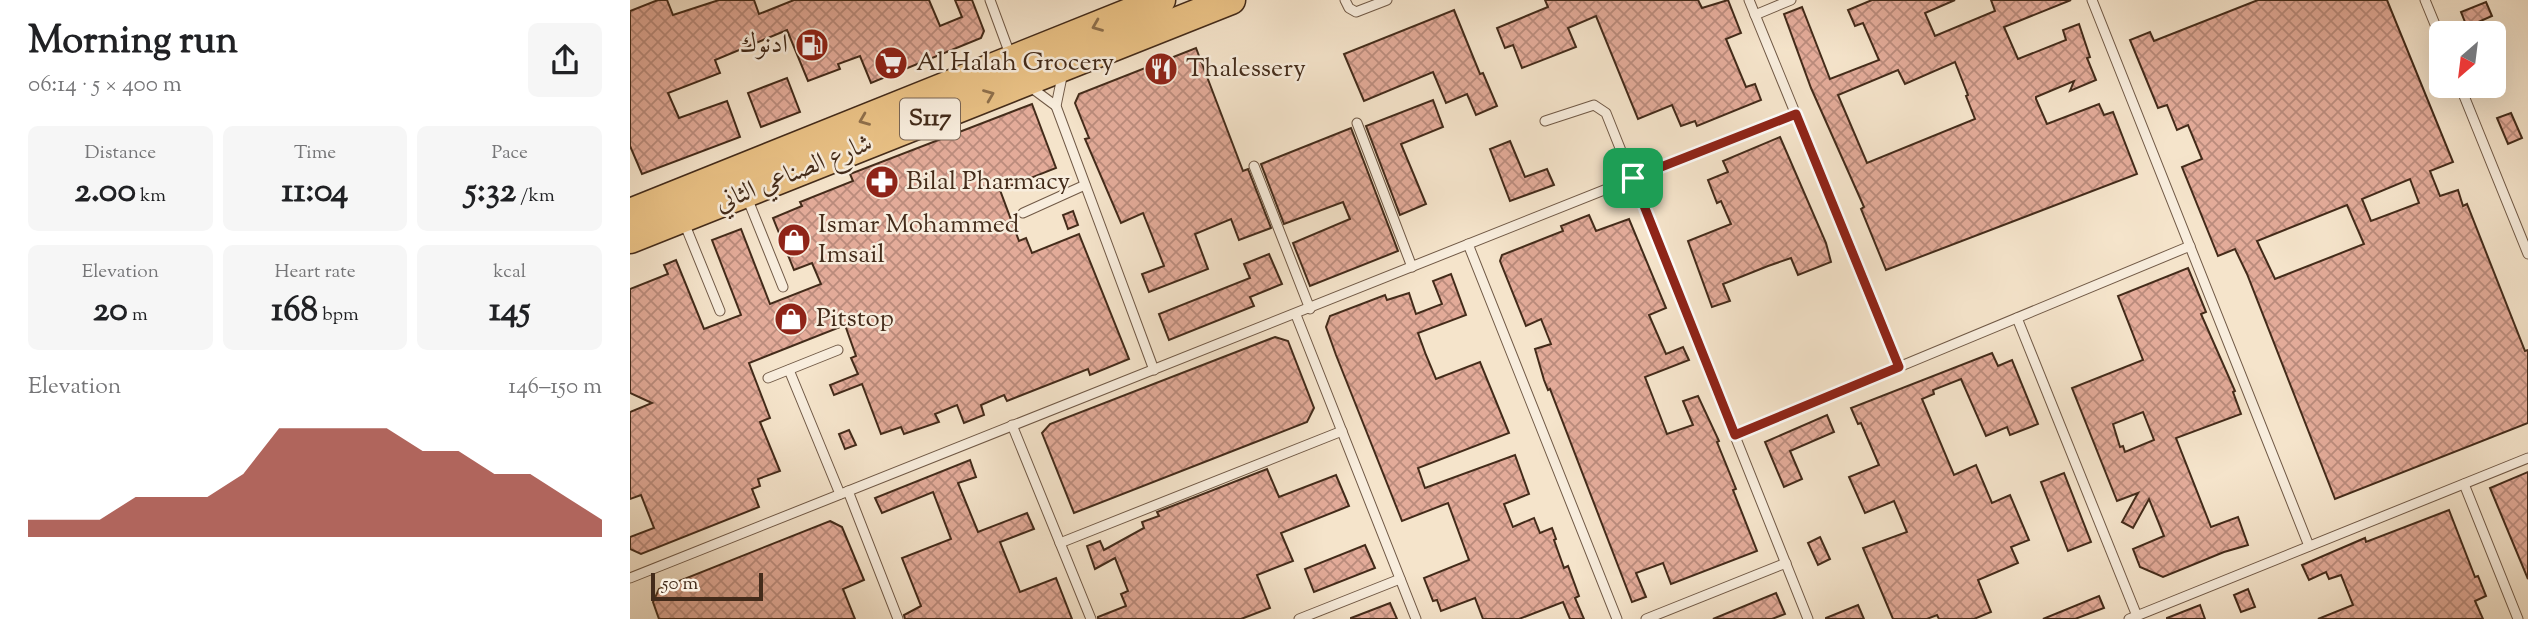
<!DOCTYPE html>
<html lang="en">
<head>
<meta charset="utf-8">
<style>
	:root { --surface:#fff; --page:#f6f6f6; --text:#202124; --muted:#757577; --accent:#8f2418 }
	body { margin:0; font-family:"Sorts Mill Goudy",Amiri,serif; background:var(--page); color:var(--text); height:100vh; display:flex; flex-direction:column; font-size:26px; white-space:nowrap }
	* { box-sizing:border-box; margin:0 }
	p { font-size:23px; color:var(--muted) }
	.icon { flex:none; width:38px; height:38px; fill:none; stroke:currentColor; stroke-width:2; stroke-linecap:round; stroke-linejoin:round }
	.map { position:relative; flex:1; overflow:hidden }
	.panel { display:flex; flex-direction:column; background:var(--surface); width:630px }
	.panel>* { flex:none }
	.needle { width:46px; rotate:208deg }
	.buttons { position:absolute; left:1799px; top:21px; display:grid; gap:14px }
	.buttons a { display:grid; place-items:center; width:77px; height:77px; border-radius:10px; background:var(--surface); box-shadow:0 7px 28px #0002; font-size:35px }
	.scale { position:absolute; left:21px; bottom:18px; width:112px; box-sizing:border-box; padding-left:7px; border:4px solid #432b1a; border-top:0; font-size:19px; line-height:24px; white-space:nowrap; color:#432b1a; -webkit-text-stroke:5px #f8eddd; paint-order:stroke }
	.pin { position:absolute; display:grid; place-items:center; width:60px; height:60px; color:#fff; margin:-30px; border-radius:14px; box-shadow:0 4px 10px #0006 }
	.round { display:grid; place-items:center; flex:none; width:74px; height:74px; border-radius:10px; background:var(--page) }
	.overview { display:flex; align-items:center; justify-content:space-between; height:119px; padding:0 28px }
	h1 { font-size:38px; font-weight:700; line-height:52px }
	.figures { display:grid; grid-template-columns:repeat(3,1fr); gap:10px; height:119px; padding:7px 28px }
	.figures div { display:grid; align-content:center; border-radius:10px; background:var(--page); text-align:center }
	.figures b { font-size:35px; font-weight:700 }
	.figures small { font-size:19px; font-weight:400 }
	.figures p { font-size:19px }
	.chart { height:196px; padding:14px 28px }
	.chart p { display:flex; justify-content:space-between }
	.chart svg { width:100%; height:126px; margin-top:7px; fill:var(--accent); opacity:.7 }
	main { display:flex; flex:1; min-height:0 }
	.map>svg:first-child { display:block }
	.building { fill:url(#building-cross-hatch); stroke:#432b1a; stroke-width:2; fill-rule:evenodd }
	.lines { fill:none; stroke-linecap:round; stroke-linejoin:round }
	.service-casing { stroke:#705946; stroke-width:11 }
	.primary-casing { stroke:#432b1a; stroke-width:31 }
	.service { stroke:#f8eddd; stroke-width:9 }
	.primary { stroke:#eac286; stroke-width:28 }
	.oneway { stroke:#8e6f4b }
	.route-casing { stroke:#fff; stroke-width:14 }
	.route { stroke:#8f2418; stroke-width:9 }
	.labels { text-anchor:middle; dominant-baseline:central; stroke-width:5; stroke-linejoin:round; paint-order:stroke }
	.shield { fill:#f8eddd; stroke:#796554; stroke-width:2 }
	.shield-label { font-size:24px; font-weight:bold; fill:#432b1a }
	.poi-label { font-size:26px; fill:#432b1a; stroke:#f8eddd; text-anchor:start }
	.street-label { font-size:26px; fill:#432b1a; stroke:#f8eddd }
</style>
</head>
<body>
<main>
<section class="panel">
<div class="overview"><div><h1>Morning run</h1><p>06:14 · 5 × 400 m</p></div><a class="round"><svg class="icon" aria-label="share" viewBox="0 0 24 24"><path d="M12 15V3M7 8l5-5 5 5M5 13v7h14v-7"/></svg></a></div>
<div class="figures">
<div><p>Distance</p><b>2.00<small> km</small></b></div>
<div><p>Time</p><b>11:04</b></div>
<div><p>Pace</p><b>5:32<small> /km</small></b></div>
</div>
<div class="figures">
<div><p>Elevation</p><b>20<small> m</small></b></div>
<div><p>Heart rate</p><b>168<small> bpm</small></b></div>
<div><p>kcal</p><b>145</b></div>
</div>
<div class="chart"><p><span>Elevation</span>146–150 m</p>
<svg viewBox="0 0 160 44" preserveAspectRatio="none"><path d="M0 44V38L10 38L20 38L30 30L40 30L50 30L60 22L70 6L80 6L90 6L100 6L110 14L120 14L130 22L140 22L150 30L160 38V44z"/></svg>
</div>
</section>
<div class="map">
<svg width="1898" height="619" viewBox="0 0 1898 619">
	<defs>
		<pattern id="building-cross-hatch" width="8" height="8" patternUnits="userSpaceOnUse" patternTransform="scale(1.75)"><rect width="8" height="8" fill="#e3ab99"/><path d="M0 0l8 8M0 8l8-8" fill="none" stroke="#ba8b7c"/></pattern>
	</defs>
	<rect width="100%" height="100%" fill="#f5e4cb"/>
	<filter id="stains"><feTurbulence type="fractalNoise" baseFrequency=".00286" numOctaves="4"/><feColorMatrix values="0 0 0 0 .2 0 0 0 0 .09 0 0 0 0 .02 0 0 0 .5 -.17"/></filter>
	<radialGradient id="worn" r=".72"><stop offset=".6" stop-color="#630" stop-opacity="0"/><stop offset="1" stop-color="#630" stop-opacity=".3"/></radialGradient>
	<g class="building">
		<polygon points="28,0 37,0 43,15 89,0 124,0 129,14 164,0 299,0 310,26 332,17 325,0 342,0 354,31 351,38 241,83 230,56 208,64 210,69 178,81 157,30 85,60 90,73 38,93 49,118 97,101 110,137 12,174 0,146 0,11"/>
		<polygon points="915,0 1068,0 1072,8 1098,0 1111,33 1096,39 1116,87 1125,84 1131,100 1067,126 1065,121 1051,126 1042,105 1008,119 966,16 938,28 946,47 892,68 883,45 875,48 867,28 918,7"/>
		<path d="M1242,0h83l-30,13 10,23 60,-25 -4,-11h80l-67,27 14,32 48,-19 -3,-10 16,-6 11,33 -3,1 9,22 -26,11 4,-10 -38,16v2l11,25 52,-20 5,11 9,-3 24,62 -251,96 -25,-61 3,-2 -53,-119 -27,-74 18,-7 28,72 49,-19 -16,-37 -8,3 -7,-16zM1325,62l13,33 -2,1 9,23 -108,44 -29,-68 60,-25 7,14z"/>
		<path d="M1628,0h129l66,162 -23,9 10,25 18,-6 5,16 4,-2 58,147 3,-1v73l-193,76 -88,-225 -12,-25 -17,7 -36,-89 20,-8 -14,-34 -11,5 -10,-25 -9,3 -28,-68 20,-8 4,9zM1780,179l9,24 -48,18 -9,-22zM1717,205l17,39 -89,35 -18,-38z"/>
		<polygon points="1856,2 1862,16 1837,27 1831,12"/>
		<polygon points="824,10 850,74 853,73 867,106 846,115 837,94 816,103 803,72 734,101 714,54"/>
		<polygon points="566,48 613,171 618,169 641,228 609,240 601,219 565,234 578,269 519,292 512,274 534,266 513,213 491,223 455,139 459,138 445,103 449,94"/>
		<polygon points="157,78 170,112 131,127 118,93"/>
		<polygon points="803,100 813,127 771,144 796,204 770,215 736,126"/>
		<polygon points="402,104 426,168 370,190 389,241 396,238 402,253 449,234 499,359 460,375 458,369 377,401 374,395 351,405 354,415 334,423 327,405 305,414 309,422 274,434 271,427 251,434 232,384 204,395 200,385 228,374 221,358 226,356 215,325 119,363 140,418 130,422 150,471 128,479 130,486 122,489 129,507 11,554 0,549 0,537 24,528 11,495 0,499 0,412 22,403 0,393 0,289 38,274 34,265 46,260 74,329 111,315 82,240 111,229 140,304 191,284 182,263 164,270 143,218 172,206 170,202 223,181 220,174"/>
		<polygon points="1881,113 1892,138 1878,144 1867,118"/>
		<polygon points="721,128 768,251 680,286 663,243 720,219 713,202 654,224 631,164"/>
		<polygon points="1150,137 1196,243 1201,262 1168,275 1161,258 1138,266 1093,284 1100,301 1082,307 1058,241 1101,224 1091,201 1087,203 1078,180 1098,172 1093,161"/>
		<polygon points="880,141 895,177 917,169 924,185 880,201 860,149"/>
		<polygon points="443,211 448,225 438,229 433,215"/>
		<polygon points="959,215 966,231 999,219 1036,308 1019,315 1036,354 1053,347 1059,360 1015,377 1027,408 1037,434 1063,425 1053,401 1068,396 1089,441 1087,442 1106,489 1103,490 1127,551 1041,584 1033,563 1006,573 1016,597 1002,602 920,389 918,390 914,380 905,349 921,344 911,319 896,326 870,261 872,255 933,231 931,226"/>
		<polygon points="639,254 652,284 620,297 624,306 539,340 529,314 620,278 614,264"/>
		<path d="M1558,268l18,44 -5,2 34,77 -2,1 8,22 -65,24 35,89 27,-10 10,28 -24,7 -61,25 -23,-10 -7,-18 31,-13 -15,-37 -16,29 -11,-6 16,-29 -21,8 -45,-113 71,-28 -25,-64zM1513,412l11,28 -29,12 -2,-6 -3,1 -7,-23z"/>
		<polygon points="821,274 836,315 788,333 796,355 806,379 850,362 879,433 788,468 795,488 885,455 899,494 874,504 883,527 904,518 910,533 922,528 926,539 924,540 934,568 938,566 949,596 945,598 954,619 940,619 933,602 889,619 853,619 845,598 811,611 807,600 803,601 794,578 839,560 818,503 772,521 706,355 696,327 700,316 755,295 757,300 779,293 786,314 812,304 803,281"/>
		<polygon points="645,337 658,341 684,408 677,422 444,513 412,433 420,424"/>
		<polygon points="1362,353 1368,366 1382,360 1408,424 1380,435 1377,427 1356,436 1331,379 1303,390 1304,394 1292,399 1324,475 1346,465 1362,503 1380,495 1399,540 1381,547 1388,563 1348,580 1361,612 1344,619 1309,619 1307,615 1297,619 1263,619 1233,548 1277,532 1264,501 1235,513 1219,477 1249,465 1231,423 1228,424 1221,408"/>
		<polygon points="1197,415 1204,432 1160,451 1172,479 1154,487 1135,442"/>
		<polygon points="219,430 226,445 215,449 209,434"/>
		<polygon points="340,460 346,477 328,483 348,532 397,513 404,529 370,542 390,592 426,578 442,619 275,619 274,615 291,606 272,558 321,539 303,492 252,513 245,498"/>
		<polygon points="637,469 649,497 706,475 719,506 651,533 663,561 627,575 640,608 611,619 468,619 468,617 496,606 491,594 498,591 485,558 465,569 457,546 470,541 474,550 514,528 512,522 529,516 527,512"/>
		<polygon points="1898,472 1898,579 1860,488"/>
		<polygon points="1434,473 1461,542 1438,551 1411,482"/>
		<polygon points="1819,510 1845,577 1848,576 1856,596 1845,601 1853,619 1688,619 1723,605 1711,575 1699,579 1696,572 1679,580 1672,565 1735,538 1736,542"/>
		<polygon points="200,521 212,527 234,580 213,589 225,619 29,619 23,602 29,589"/>
		<polygon points="1190,537 1200,559 1188,565 1178,543"/>
		<polygon points="735,545 745,568 684,592 675,569"/>
		<polygon points="1618,589 1625,607 1611,612 1604,595"/>
		<polygon points="1146,593 1155,614 1142,619 1083,619"/>
		<polygon points="1469,596 1474,608 1445,619 1413,619"/>
		<polygon points="760,603 767,619 721,619 721,618"/>
		<polygon points="1228,605 1234,619 1196,619 1196,618"/>
		<polygon points="1570,605 1575,619 1537,619 1537,618"/>
	</g>
	<g class="lines">
		<defs>
			<g id="service">
				<polyline points="360,0 381,57"/>
				<polyline points="715,0 719,8 726,12 757,0"/>
				<polyline points="1119,0 1269,367"/>
				<polyline points="1462,0 1679,546"/>
				<polyline points="1795,0 1811,39"/>
				<polyline points="1125,15 1161,0"/>
				<polyline points="433,72 426,106 524,370"/>
				<polyline points="399,86 426,106"/>
				<polyline points="1830,86 1898,254"/>
				<polyline points="915,121 964,105 976,113 1178,619"/>
				<polyline points="727,123 782,267"/>
				<polyline points="624,166 680,309"/>
				<polyline points="116,195 153,287"/>
				<polyline points="393,213 455,185"/>
				<polyline points="53,220 90,311"/>
				<polyline points="838,244 987,619"/>
				<polyline points="666,315 786,619"/>
				<polyline points="1387,318 1507,616"/>
				<polyline points="159,370 210,494"/>
				<polyline points="138,378 208,350"/>
				<polyline points="382,425 461,619"/>
				<polyline points="1105,435 1560,246"/>
				<polyline points="1834,484 1888,619"/>
				<polyline points="218,491 268,619"/>
				<polyline points="430,543 712,431"/>
				<polyline points="0,578 1165,114"/>
				<polyline points="669,619 770,579"/>
				<polyline points="1016,619 1156,563"/>
				<polyline points="1499,619 1898,458"/>
			</g>
			<g id="primary">
				<polyline points="0,213 531,0"/>
				<polyline points="0,239 601,0"/>
			</g>
		</defs>
		<use href="#service" class="service-casing"/>
		<use href="#primary" class="primary-casing"/>
		<use href="#service" class="service"/>
		<use href="#primary" class="primary"/>
	</g>
	<defs><path id="oneway-chevron" d="M-2-3.5L2.5 0L-2 3.5" fill="none" stroke-width="1.6" stroke-linecap="round" stroke-linejoin="round" transform="scale(1.75)"/></defs>
	<g class="oneway">
		<use href="#oneway-chevron" transform="translate(467 26) rotate(158)"/>
		<use href="#oneway-chevron" transform="translate(359 95) rotate(-22)"/>
		<use href="#oneway-chevron" transform="translate(234 120) rotate(158)"/>
	</g>
	<g class="lines">
		<defs>
			<polygon id="route" points="1166,114 1269,367 1105,435 1003,178"/>
		</defs>
		<use href="#route" class="route-casing"/>
		<use href="#route" class="route"/>
	</g>
	<defs>
		<symbol id="fuel-disc" viewBox="-11 -11 22 22"><circle r="9.5" fill="#8f2418" stroke="#f8eddd"/><path d="M-5.5-6h7V0h2V4h1.3V-2.5L3-4.5l.8-.8L6-3V5H2.5V1h-1V6h-7ZM-4.2-4.7v3.2H.2V-4.7Z" fill="#fff"/></symbol>
		<symbol id="supermarket-disc" viewBox="-11 -11 22 22"><circle r="9.5" fill="#8f2418" stroke="#f8eddd"/><path d="M-6-5.5h2.5l.6 2H6L4.5 2H-2.5L-4.4-4H-6ZM-1.5 3.2a1.3 1.3 0 1 0 .1 0ZM3 3.2a1.3 1.3 0 1 0 .1 0Z" fill="#fff"/></symbol>
		<symbol id="restaurant-disc" viewBox="-11 -11 22 22"><circle r="9.5" fill="#8f2418" stroke="#f8eddd"/><path d="M-5-6h1v4h1v-4h1v4h1v-4h1v5L-1.5 .5V6h-2V.5L-5-1ZM5-6V6H3V1.5H1.5Q1.5-4 5-6Z" fill="#fff"/></symbol>
		<symbol id="pharmacy-disc" viewBox="-11 -11 22 22"><circle r="9.5" fill="#8f2418" stroke="#f8eddd"/><path d="M-2-6h4v4h4v4h-4v4h-4v-4h-4v-4h4Z" fill="#fff"/></symbol>
		<symbol id="shop-disc" viewBox="-11 -11 22 22"><circle r="9.5" fill="#8f2418" stroke="#f8eddd"/><path d="M-5-2.5h2.3a2.7 3.5 0 0 1 5.4 0H5L5.5 6h-11ZM-1.5-2.5h3a1.5 2.3 0 0 0-3 0Z" fill="#fff"/></symbol>
	</defs>
	<g fill-rule="evenodd">
		<use href="#fuel-disc" x="163" y="26" width="38" height="38"/>
		<use href="#supermarket-disc" x="242" y="44" width="38" height="38"/>
		<use href="#restaurant-disc" x="512" y="50" width="38" height="38"/>
		<use href="#pharmacy-disc" x="233" y="163" width="38" height="38"/>
		<use href="#shop-disc" x="145" y="221" width="38" height="38"/>
		<use href="#shop-disc" x="142" y="300" width="38" height="38"/>
	</g>
	<g class="labels">
		<rect class="shield" x="270" y="98.5" width="60" height="41" rx="5"/>
		<g class="shield-label">
			<text x="300" y="119">S117</text>
		</g>
		<g class="poi-label">
			<text x="158" y="45" text-anchor="end">ادنوك</text>
			<text x="286" y="63">Al Halah Grocery</text>
			<text x="556" y="69">Thalessery</text>
			<text x="276" y="182">Bilal Pharmacy</text>
			<text x="188" y="225">Ismar Mohammed<tspan x="188" dy="30">Imsail</tspan></text>
			<text x="186" y="319">Pitstop</text>
		</g>
		<g class="street-label">
			<text transform="translate(164 174) rotate(-22)">شارع الصناعي الثاني</text>
		</g>
	</g>
	<rect width="100%" height="100%" filter="url(#stains)"/>
	<rect width="100%" height="100%" fill="url(#worn)"/>
</svg>
<div class="buttons">
<a><svg class="needle" viewBox="-14 -14 28 28"><path d="M0-13l5 13h-10z" fill="#e53935"/><path d="M0 13l5-13h-10z" fill="#757577"/></svg></a>
</div>
<div class="scale">50 m</div>
<div class="pin" style="left:1003px;top:178px;background:#1e9e55"><svg class="icon" aria-label="arrive" viewBox="0 0 24 24"><path d="M6 21V4h12l-3 4 3 4H6"/></svg></div>
</div>
</main>
</body>
</html>
